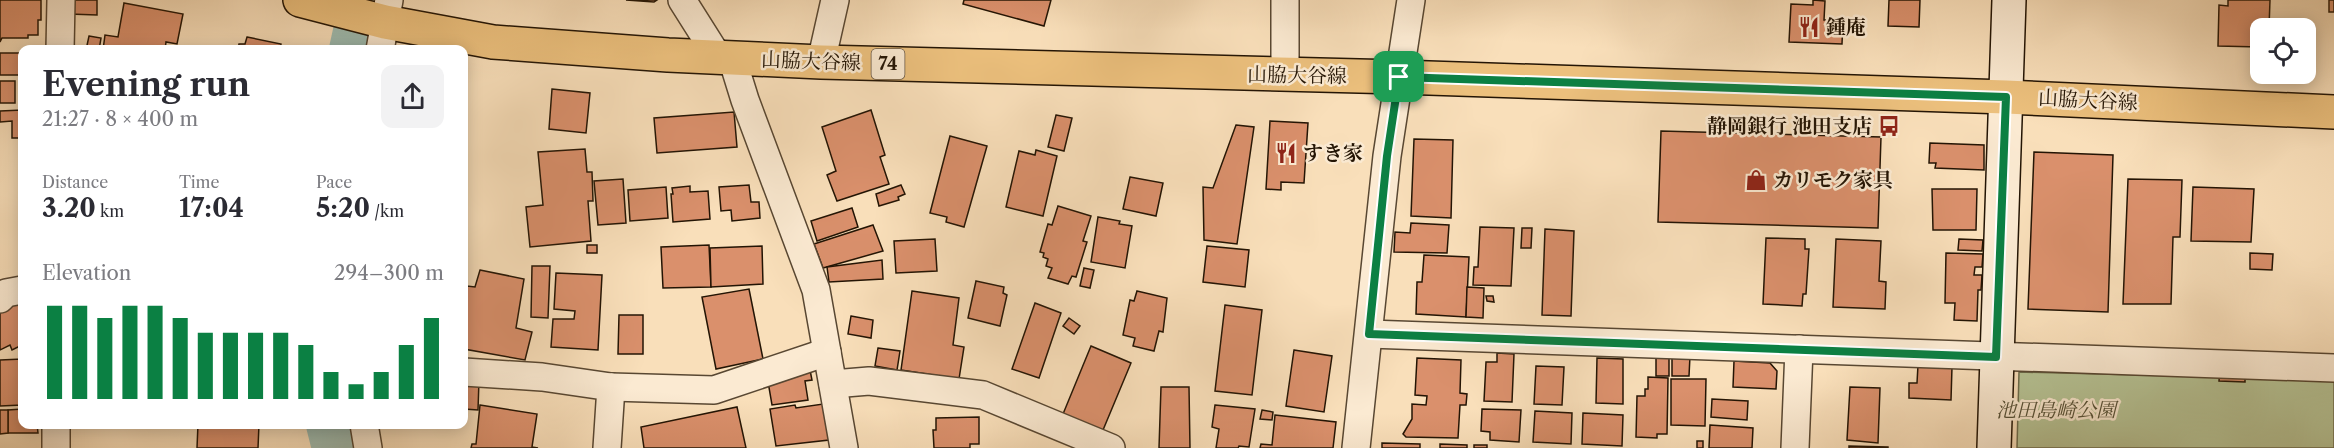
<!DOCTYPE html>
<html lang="en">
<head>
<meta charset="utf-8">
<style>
	:root { --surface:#fff; --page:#f2f2f3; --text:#2b2b33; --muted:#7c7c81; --accent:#0b8043 }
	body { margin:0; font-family:"Libre Caslon Text","Noto Serif JP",serif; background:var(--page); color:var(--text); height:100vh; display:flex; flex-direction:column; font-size:22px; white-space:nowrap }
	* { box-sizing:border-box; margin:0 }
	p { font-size:20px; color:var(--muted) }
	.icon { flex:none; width:33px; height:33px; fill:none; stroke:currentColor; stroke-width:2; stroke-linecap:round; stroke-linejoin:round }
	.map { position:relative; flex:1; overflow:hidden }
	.sheet { position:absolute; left:18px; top:45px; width:450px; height:384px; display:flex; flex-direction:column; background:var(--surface); border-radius:12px; box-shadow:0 3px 15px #0003 }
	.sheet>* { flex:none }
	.tools { position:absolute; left:2250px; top:18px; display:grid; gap:12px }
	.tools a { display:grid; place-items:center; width:66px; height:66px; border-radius:12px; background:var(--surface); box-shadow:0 3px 15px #0003; font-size:30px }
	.pin { position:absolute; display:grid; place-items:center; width:51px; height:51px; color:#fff; margin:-26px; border-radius:12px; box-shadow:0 3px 9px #0006 }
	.round { display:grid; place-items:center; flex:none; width:63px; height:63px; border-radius:12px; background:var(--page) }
	.overview { display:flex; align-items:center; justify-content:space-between; height:102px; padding:0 24px }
	h1 { font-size:33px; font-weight:700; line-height:45px }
	.metrics { display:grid; grid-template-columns:repeat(3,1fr); gap:9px; height:102px; padding:6px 24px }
	.metrics div { display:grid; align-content:center }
	.metrics b { font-size:26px; font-weight:700 }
	.metrics small { font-size:16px; font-weight:400 }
	.metrics p { font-size:16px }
	.chart { height:168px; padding:12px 24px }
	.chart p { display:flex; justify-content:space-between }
	.chart svg { width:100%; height:108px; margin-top:6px; stroke:var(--accent); stroke-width:6 }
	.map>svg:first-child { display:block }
	.green { fill:#b6c395; stroke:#6c6c4c; stroke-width:1.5 }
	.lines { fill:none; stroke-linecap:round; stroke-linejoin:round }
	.river { stroke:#9ebcb1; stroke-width:52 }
	.building { fill:#da906c; stroke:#231404; stroke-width:1.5 }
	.street-casing { stroke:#584732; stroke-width:30 }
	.secondary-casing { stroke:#231404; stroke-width:36 }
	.primary-casing { stroke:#231404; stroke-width:36 }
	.street { stroke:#fbead2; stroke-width:27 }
	.secondary { stroke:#fbead2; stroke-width:33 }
	.primary { stroke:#ecc07d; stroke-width:33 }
	.route-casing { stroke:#fff; stroke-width:12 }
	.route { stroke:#0b8043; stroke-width:8 }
	.labels { text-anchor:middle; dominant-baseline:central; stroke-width:5; stroke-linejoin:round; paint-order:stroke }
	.shield { fill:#fbead2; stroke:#645442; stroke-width:1.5 }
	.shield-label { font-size:18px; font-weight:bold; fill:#231404 }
	.poi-label { font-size:20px; font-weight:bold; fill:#231404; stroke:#fbead2; text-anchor:start }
	.street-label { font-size:20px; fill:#231404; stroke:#fbead2 }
	.park-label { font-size:20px; font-style:italic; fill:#565137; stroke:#fbead2 }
</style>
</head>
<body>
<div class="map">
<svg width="2334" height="448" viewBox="0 0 2334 448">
	<rect width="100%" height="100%" fill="#f9dfba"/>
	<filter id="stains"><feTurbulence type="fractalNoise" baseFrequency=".00333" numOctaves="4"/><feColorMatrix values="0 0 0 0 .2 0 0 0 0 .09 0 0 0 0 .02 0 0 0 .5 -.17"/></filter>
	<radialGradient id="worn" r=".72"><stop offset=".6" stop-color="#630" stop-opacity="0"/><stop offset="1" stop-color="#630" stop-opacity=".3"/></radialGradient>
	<polygon class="green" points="2019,372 2334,380 2334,448 2017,448"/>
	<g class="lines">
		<g class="river">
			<polyline points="355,50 366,0"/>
			<polyline points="332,424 338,448"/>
		</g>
	</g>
	<g class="building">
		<polygon points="0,0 41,0 41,20 38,20 38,35 28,35 28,38 2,38 0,42"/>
		<polygon points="69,0 97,0 97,15 69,14"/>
		<polygon points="626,0 657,0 654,2"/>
		<polygon points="964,0 1051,0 1044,26 963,4"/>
		<polygon points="1813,0 1825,1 1824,20 1843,20 1842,44 1789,42 1791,4 1813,5"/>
		<polygon points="1889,0 1920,0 1919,27 1888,26"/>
		<polygon points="2228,0 2270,0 2269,28 2260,28 2260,47 2218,46 2219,5 2228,6"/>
		<rect x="2329" y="0" width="5" height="12"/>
		<polygon points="124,3 183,14 177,44 166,42 165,50 103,50 105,35 118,37"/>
		<polygon points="89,36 101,38 99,50 86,50"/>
		<polygon points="247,37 281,44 280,50 238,50 239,44 245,44"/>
		<rect x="0" y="53" width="22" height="22"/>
		<rect x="0" y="81" width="15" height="22"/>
		<polygon points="552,89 590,93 586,133 549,129"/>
		<polygon points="22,110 22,138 12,138 12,121 0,122 0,111"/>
		<polygon points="871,110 885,155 880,157 889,184 837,201 827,175 836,171 822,127"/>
		<polygon points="734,112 737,147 657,153 654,118"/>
		<polygon points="1056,115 1072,118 1064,151 1048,147"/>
		<polygon points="1270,121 1308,123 1304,183 1281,182 1281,190 1266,189"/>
		<polygon points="1236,125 1254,127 1237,244 1204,240 1203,187 1213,188"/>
		<polygon points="1661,131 1881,137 1878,228 1658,222"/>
		<polygon points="950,136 987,146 964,227 946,222 947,217 930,213"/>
		<polygon points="1414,139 1453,140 1451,218 1411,216"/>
		<polygon points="1930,143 1984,145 1984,170 1935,168 1936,163 1929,163"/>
		<polygon points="585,149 587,172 592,172 593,201 588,201 591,241 530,247 526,207 543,205 538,152"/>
		<polygon points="1036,150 1057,156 1043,216 1006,207 1019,151 1035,155"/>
		<polygon points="2034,152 2113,155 2108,312 2028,309"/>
		<polygon points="1130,177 1163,183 1156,216 1123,209"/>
		<polygon points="623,179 626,223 598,225 594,181"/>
		<polygon points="2128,179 2182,180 2180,237 2173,237 2171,304 2123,304"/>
		<polygon points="749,185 751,202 759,202 760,218 732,221 731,210 721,211 719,187"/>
		<polygon points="901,185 905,194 898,197 899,200 879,206 876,194"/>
		<polygon points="690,186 690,192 708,191 710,219 673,222 671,194 673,194 672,188"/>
		<polygon points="666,187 668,218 630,221 628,190"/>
		<polygon points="2193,187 2254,189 2251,242 2191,241"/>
		<polygon points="1932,189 1977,189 1976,230 1933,230"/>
		<polygon points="1058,206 1091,216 1083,241 1087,242 1076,277 1072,276 1068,284 1048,278 1052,268 1046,266 1048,259 1043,257 1044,253 1040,252 1048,224 1052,225"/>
		<polygon points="852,208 858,227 817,241 811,221"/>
		<polygon points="1098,217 1120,221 1119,224 1132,226 1125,268 1091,262"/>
		<polygon points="464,220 465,220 466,236 464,236"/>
		<polygon points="1411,223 1449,225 1447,253 1394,252 1395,232 1410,233"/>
		<polygon points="873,225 883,251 823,268 814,244"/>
		<polygon points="1480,227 1514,228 1511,286 1473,285 1474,267 1478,267"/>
		<polygon points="1522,228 1532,228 1531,248 1521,248"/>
		<polygon points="1545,229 1574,231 1571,316 1542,315"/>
		<polygon points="1766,238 1805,239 1805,249 1809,249 1806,294 1803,294 1802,306 1763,304"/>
		<polygon points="935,239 937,271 896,273 894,241"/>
		<polygon points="1836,239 1881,241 1879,281 1886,282 1885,309 1833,307"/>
		<polygon points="1959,239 1983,240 1982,251 1958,250"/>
		<rect x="587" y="245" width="10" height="8"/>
		<polygon points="709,245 711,287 663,288 661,247"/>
		<polygon points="762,246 763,284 711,287 710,248"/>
		<polygon points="1207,246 1249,250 1245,287 1203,282"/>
		<polygon points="1946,253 1983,254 1982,267 1975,267 1974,275 1982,275 1981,290 1978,290 1977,321 1954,320 1955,303 1945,303"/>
		<polygon points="2250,253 2273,254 2272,270 2250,269"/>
		<polygon points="1424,255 1469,257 1466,317 1416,314 1417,282 1422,282"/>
		<polygon points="882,260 883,279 829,282 827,267"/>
		<polygon points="532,266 550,266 548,318 531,317"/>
		<polygon points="1084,268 1094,270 1090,288 1080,286"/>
		<polygon points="480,270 524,279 516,328 532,332 525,360 464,349 464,301 467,286 475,287"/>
		<polygon points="556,273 602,275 598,350 551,347 553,319 574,319 575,311 554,309"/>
		<polygon points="976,281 1004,287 1003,293 1007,295 1000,326 968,318"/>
		<polygon points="1467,287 1484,288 1483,318 1466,317"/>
		<polygon points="749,289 763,359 716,369 702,297"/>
		<polygon points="912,291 959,298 953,345 964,347 959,379 901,370"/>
		<polygon points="1137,291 1167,298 1163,332 1159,331 1154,351 1133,346 1135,338 1123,335 1130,300 1134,301"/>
		<polygon points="1486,296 1493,296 1494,302 1487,301"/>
		<polygon points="22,303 22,345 12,350 10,345 0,350 0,308"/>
		<polygon points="1035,303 1061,313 1039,378 1012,369"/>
		<polygon points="1225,305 1262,310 1252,395 1215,391"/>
		<polygon points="619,315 643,315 643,354 618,354"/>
		<polygon points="851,316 873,320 871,338 848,334"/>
		<polygon points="1069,318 1080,326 1074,334 1063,326"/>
		<polygon points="1091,346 1131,363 1103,430 1063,414"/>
		<polygon points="878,348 900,351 897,370 875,366"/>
		<polygon points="1294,350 1332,356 1324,412 1286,406"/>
		<polygon points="1497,353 1514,354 1512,402 1484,401 1486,362 1497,362"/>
		<polygon points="1672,355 1690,356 1689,376 1672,376"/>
		<rect x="1656" y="357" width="13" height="19"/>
		<polygon points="1417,358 1461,360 1460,393 1467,394 1466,405 1460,405 1458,438 1406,437 1403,434 1412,419 1412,404 1426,405 1427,396 1415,395"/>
		<polygon points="1597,358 1623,359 1623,404 1596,403"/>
		<polygon points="22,359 22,405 0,406 0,360"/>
		<polygon points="1734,361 1770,363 1777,371 1776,389 1733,387"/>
		<polygon points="1918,365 1952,367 1951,400 1909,398 1909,383 1917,383"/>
		<polygon points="1536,366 1564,367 1562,405 1534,404"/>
		<polygon points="2220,369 2245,371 2245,382 2219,381"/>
		<polygon points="810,370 812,380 805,381 808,400 772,405 767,376"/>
		<polygon points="1648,377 1668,378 1667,434 1657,434 1657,438 1636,437 1637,396 1645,396 1645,389 1648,389"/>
		<polygon points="1671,379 1706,379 1705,426 1671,425"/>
		<polygon points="464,380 479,380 478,410 464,409"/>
		<polygon points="1161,387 1189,387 1190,448 1159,448"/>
		<polygon points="1850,387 1880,388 1878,443 1847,440"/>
		<polygon points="1712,399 1748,401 1747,420 1711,417"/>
		<polygon points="823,404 829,440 776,446 770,409 795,405 796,408"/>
		<polygon points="480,405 537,414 532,447 538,448 471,448 472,444 476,444"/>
		<polygon points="1215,405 1255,409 1249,447 1239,446 1238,448 1216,448 1219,429 1212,427"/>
		<polygon points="737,407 746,448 644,448 641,427"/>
		<polygon points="22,409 22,424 37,424 38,433 8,433 8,410"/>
		<polygon points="1482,409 1521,410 1519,442 1490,440 1490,432 1481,431"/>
		<polygon points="0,410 8,410 8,433 0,434"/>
		<polygon points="1262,410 1273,412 1272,420 1260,419"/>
		<polygon points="1535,411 1572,413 1571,444 1533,442"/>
		<polygon points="1583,413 1623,415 1622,446 1582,444"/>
		<polygon points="1275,415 1336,422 1333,448 1260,448 1261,444 1272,445"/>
		<polygon points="979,417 979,444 970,444 970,448 934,448 933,430 936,430 936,418"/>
		<polygon points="198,424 259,424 258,448 197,448"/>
		<polygon points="1710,425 1753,428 1752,448 1709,448"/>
		<rect x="1697" y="441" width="6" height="7"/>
		<polygon points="1382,443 1420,444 1420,448 1382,448"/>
		<polygon points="1440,444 1467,445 1467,448 1440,448"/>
		<rect x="1474" y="445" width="13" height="3"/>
		<polygon points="1849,446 1888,447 1888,448 1849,448"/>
	</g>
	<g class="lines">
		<defs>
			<g id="street">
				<polyline points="682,0 718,57"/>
				<polyline points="60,50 61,0"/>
				<polyline points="380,50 389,0"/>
				<polyline points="732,58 745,100 816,290 844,448"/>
				<polyline points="821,62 835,0"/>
				<polyline points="1285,74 1285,0"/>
				<polyline points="0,299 6,293 22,290"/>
				<polyline points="1369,334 2334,368"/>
				<polyline points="464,372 542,377 611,387 714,390 827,352"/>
				<polyline points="833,384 869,381 983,395 1111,448"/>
				<polyline points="364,424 368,448"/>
				<polyline points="56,448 56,424"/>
				<polyline points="607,448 611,387"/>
				<polyline points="1356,448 1387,156 1411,0"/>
				<polyline points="1795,448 1799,349"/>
			</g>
			<polyline id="secondary" points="1994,448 2009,0"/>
			<polyline id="primary" points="300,0 385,22 493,42 668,55 821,62 1399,77 2006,97 2334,112"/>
		</defs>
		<use href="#street" class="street-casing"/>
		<use href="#secondary" class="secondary-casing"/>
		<use href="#primary" class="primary-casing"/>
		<use href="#street" class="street"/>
		<use href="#secondary" class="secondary"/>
		<use href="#primary" class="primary"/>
	</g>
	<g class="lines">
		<defs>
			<polygon id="route" points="1399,77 2006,97 1996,357 1369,334 1387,156"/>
		</defs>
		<use href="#route" class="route-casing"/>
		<use href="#route" class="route"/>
	</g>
	<defs>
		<symbol id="restaurant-bare" viewBox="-9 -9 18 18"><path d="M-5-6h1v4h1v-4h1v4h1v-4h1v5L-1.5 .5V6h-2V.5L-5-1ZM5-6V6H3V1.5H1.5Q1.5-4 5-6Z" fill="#8f2418" stroke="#fbead2" stroke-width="2.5" paint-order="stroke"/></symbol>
		<symbol id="bus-bare" viewBox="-9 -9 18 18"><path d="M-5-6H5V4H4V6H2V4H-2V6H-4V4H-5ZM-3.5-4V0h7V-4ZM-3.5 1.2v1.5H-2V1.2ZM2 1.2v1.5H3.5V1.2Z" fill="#8f2418" stroke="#fbead2" stroke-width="2.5" paint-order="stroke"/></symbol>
		<symbol id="shop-bare" viewBox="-9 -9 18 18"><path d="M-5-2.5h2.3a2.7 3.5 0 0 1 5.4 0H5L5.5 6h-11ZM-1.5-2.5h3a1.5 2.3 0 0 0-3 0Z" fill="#8f2418" stroke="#fbead2" stroke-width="2.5" paint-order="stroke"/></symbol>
	</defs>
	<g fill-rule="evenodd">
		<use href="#restaurant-bare" x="1794" y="12" width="30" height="30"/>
		<use href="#bus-bare" x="1874" y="111" width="30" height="30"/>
		<use href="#restaurant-bare" x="1271" y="138" width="30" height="30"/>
		<use href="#shop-bare" x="1741" y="165" width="30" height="30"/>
	</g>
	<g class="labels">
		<rect class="shield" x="871.5" y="49" width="33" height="30" rx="4.5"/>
		<g class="shield-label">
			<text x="888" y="64">74</text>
		</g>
		<g class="poi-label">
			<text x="1826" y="27">鍾庵</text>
			<text x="1872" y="126" text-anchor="end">静岡銀行 池田支店</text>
			<text x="1303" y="153">すき家</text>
			<text x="1773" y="180">カリモク家具</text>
		</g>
		<g class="street-label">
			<text transform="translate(811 61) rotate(2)">山脇大谷線</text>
			<text transform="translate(1297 75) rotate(1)">山脇大谷線</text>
			<text transform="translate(2088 100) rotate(3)">山脇大谷線</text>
		</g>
		<g class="park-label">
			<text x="2056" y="410">池田島崎公園</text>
		</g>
	</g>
	<rect width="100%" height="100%" filter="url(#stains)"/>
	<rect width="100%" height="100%" fill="url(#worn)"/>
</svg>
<div class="tools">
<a><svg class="icon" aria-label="locate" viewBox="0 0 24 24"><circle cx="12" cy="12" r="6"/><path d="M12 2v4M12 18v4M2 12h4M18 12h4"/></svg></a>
</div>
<div class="pin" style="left:1399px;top:77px;background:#1e9e55"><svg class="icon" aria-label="arrive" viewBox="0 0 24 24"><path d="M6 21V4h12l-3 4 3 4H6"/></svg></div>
<section class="sheet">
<div class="overview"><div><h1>Evening run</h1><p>21:27 · 8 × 400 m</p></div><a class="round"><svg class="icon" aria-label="share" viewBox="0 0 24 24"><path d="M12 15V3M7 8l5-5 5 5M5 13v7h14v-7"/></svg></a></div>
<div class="metrics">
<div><p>Distance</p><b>3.20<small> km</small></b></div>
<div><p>Time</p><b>17:04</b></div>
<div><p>Pace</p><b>5:20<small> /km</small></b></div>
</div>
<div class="chart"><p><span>Elevation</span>294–300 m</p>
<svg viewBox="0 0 160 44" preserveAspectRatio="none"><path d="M5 44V6M15 44V6M25 44V11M35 44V6M45 44V6M55 44V11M65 44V17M75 44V17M85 44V17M95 44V17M105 44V22M115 44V33M125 44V38M135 44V33M145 44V22M155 44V11"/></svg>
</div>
</section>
</div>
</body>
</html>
